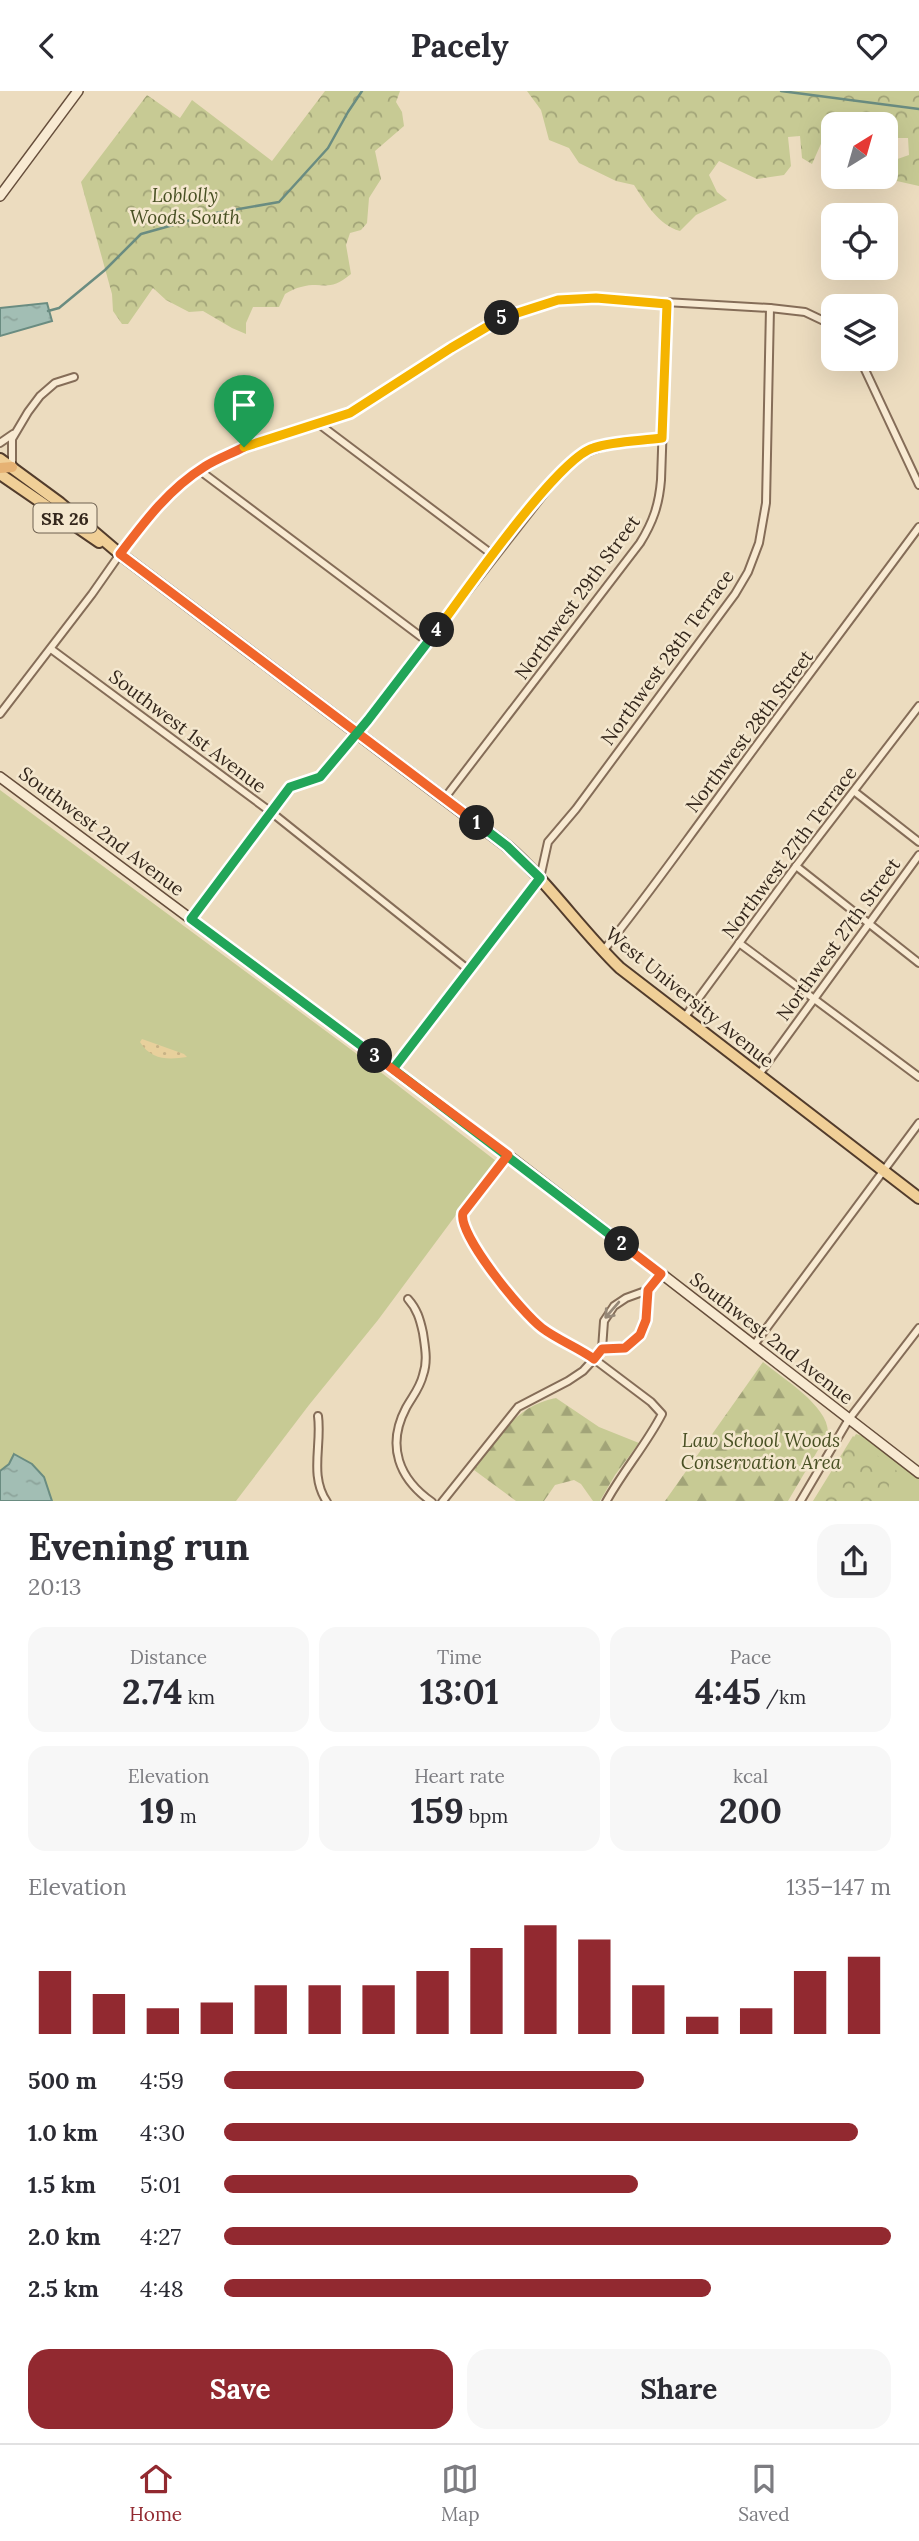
<!DOCTYPE html>
<html lang="en">
<head>
<meta charset="utf-8">
<style>
	:root { --surface:#fff; --page:#f7f7f7; --text:#2b2b33; --muted:#7c7c81; --line:#e1e1e2; --accent:#922930 }
	body { margin:0; font-family:Lora,serif; background:var(--page); color:var(--text); height:100vh; display:flex; flex-direction:column; font-size:26px; white-space:nowrap }
	* { box-sizing:border-box; margin:0 }
	p { font-size:23px; color:var(--muted) }
	.icon { flex:none; width:38px; height:38px; fill:none; stroke:currentColor; stroke-width:2; stroke-linecap:round; stroke-linejoin:round }
	.map { position:relative; height:1410px; overflow:hidden }
	.side { display:flex; flex-direction:column; background:var(--surface); flex:1 }
	.side>* { flex:none }
	.needle { width:46px; rotate:37deg }
	.buttons { position:absolute; left:821px; top:21px; display:grid; gap:14px }
	.buttons a { display:grid; place-items:center; width:77px; height:77px; border-radius:14px; background:var(--surface); box-shadow:0 7px 28px #0002; font-size:35px }
	.pin { position:absolute; display:grid; place-items:center; width:60px; height:60px; color:#fff; margin:-72px -30px; border-radius:50% 50% 50% 0; rotate:-45deg; box-shadow:0 0 7px #0007 }
	.pin .icon { rotate:45deg }
	.km { position:absolute; width:35px; height:35px; margin:-18px; border-radius:50%; background:#222; color:#fff; font-size:19px; line-height:35px; text-align:center }
	.round { display:grid; place-items:center; flex:none; width:74px; height:74px; border-radius:21px; background:var(--page) }
	.overview { display:flex; align-items:center; justify-content:space-between; height:119px; padding:0 28px }
	h1 { font-size:38px; font-weight:700; line-height:52px }
	.stats { display:grid; grid-template-columns:repeat(3,1fr); gap:10px; height:119px; padding:7px 28px }
	.stats div { display:grid; align-content:center; border-radius:18px; background:var(--page); text-align:center }
	.stats b { font-size:35px; font-weight:700 }
	.stats small { font-size:19px; font-weight:400 }
	.stats p { font-size:19px }
	.chart { height:196px; padding:14px 28px }
	.chart p { display:flex; justify-content:space-between }
	.chart svg { width:100%; height:126px; margin-top:7px; stroke:var(--accent); stroke-width:6 }
	.button { display:flex; gap:14px; margin-top:auto; padding:14px 28px }
	.button a { flex:1; height:80px; border-radius:21px; background:var(--accent); color:#fff; font-size:28px; font-weight:700; line-height:80px; text-align:center }
	.button a+a { background:var(--page); color:var(--text) }
	ul { padding:0 28px; list-style:none; font-size:23px }
	li { display:grid; grid-template-columns:112px 84px 1fr; align-items:center; height:52px }
	li i { height:18px; border-radius:9px; background:var(--accent) }
	header { display:flex; justify-content:space-between; align-items:center; height:91px; padding:0 28px; background:var(--surface); font-size:32px; font-weight:700 }
	.tabs { display:flex; justify-content:space-around; align-items:center; height:98px; border-top:2px solid var(--line); background:var(--surface); font-size:19px; color:var(--muted) }
	.tabs a { display:grid; justify-items:center; gap:4px }
	.tabs .on { color:var(--accent) }
	.map>svg:first-child { display:block }
	.green { fill:#c7ca94 }
	.forest { fill:url(#forest-firs) }
	.sand { fill:url(#sand-dots) }
	.park { fill:url(#park-crowns) }
	.water { fill:url(#water-ripples); stroke:#6a8c81; stroke-width:2 }
	.lines { fill:none; stroke-linecap:round; stroke-linejoin:round }
	.stream { stroke:#6a8c81; stroke-width:2.5 }
	.minor-casing { stroke:#856d58; stroke-width:10 }
	.secondary-casing { stroke:#664e3b; stroke-width:12 }
	.primary-casing { stroke:#523c2c; stroke-width:14 }
	.trunk-casing { stroke:#523c2c; stroke-width:14 }
	.minor { stroke:#f8ead2; stroke-width:6 }
	.secondary { stroke:#f8ead2; stroke-width:9 }
	.primary { stroke:#f0cf97; stroke-width:10 }
	.trunk { stroke:#e6b274; stroke-width:10 }
	.oneway { stroke:#968877 }
	.split-1-casing { stroke:#fff; stroke-width:14 }
	.split-2-casing { stroke:#fff; stroke-width:14 }
	.split-3-casing { stroke:#fff; stroke-width:14 }
	.split-4-casing { stroke:#fff; stroke-width:14 }
	.split-5-casing { stroke:#fff; stroke-width:14 }
	.split-6-casing { stroke:#fff; stroke-width:14 }
	.split-1 { stroke:#f0652b; stroke-width:9 }
	.split-2 { stroke:#22a559; stroke-width:9 }
	.split-3 { stroke:#f0652b; stroke-width:9 }
	.split-4 { stroke:#22a559; stroke-width:9 }
	.split-5 { stroke:#f5b400; stroke-width:9 }
	.split-6 { stroke:#f5b400; stroke-width:9 }
	.labels { text-anchor:middle; dominant-baseline:central; stroke-width:5; stroke-linejoin:round; paint-order:stroke }
	.shield { fill:#f4e7ce; stroke:#6e6151; stroke-width:2 }
	.shield-label { font-size:18px; font-weight:bold; fill:#34271c }
	.park-label { font-size:19px; font-style:italic; fill:#485023; stroke:#f4e7ce }
	.street-label { font-size:19px; fill:#34271c; stroke:#f4e7ce }
</style>
</head>
<body>
<header><svg class="icon" aria-label="back" viewBox="0 0 24 24"><path d="M15 5l-7 7 7 7"/></svg>Pacely<svg class="icon" aria-label="heart" viewBox="0 0 24 24"><path d="M12 20l-8-8c-3-5 5-10 8-4 3-6 11-1 8 4z"/></svg></header>
<div class="map">
<svg width="919" height="1411" viewBox="0 0 919 1411">
	<defs>
		<pattern id="forest-firs" width="22" height="20" patternUnits="userSpaceOnUse" patternTransform="scale(1.75)"><rect width="22" height="20" fill="#c7ca94"/><path d="M5 1l3.5 6h-7zM16 11l3.5 6h-7z" fill="#a2a478"/></pattern>
		<pattern id="sand-dots" width="8" height="8" patternUnits="userSpaceOnUse" patternTransform="scale(1.75)"><rect width="8" height="8" fill="#e8d09c"/><path d="M2 2h.1M6 6h.1" fill="none" stroke="#c8b386" stroke-width="1.8" stroke-linecap="round"/></pattern>
		<pattern id="park-crowns" width="20" height="18" patternUnits="userSpaceOnUse" patternTransform="scale(1.75)"><rect width="20" height="18" fill="#c7ca94"/><path d="M2 6a3 3 0 1 1 6 0M12 15a3 3 0 1 1 6 0" fill="none" stroke="#a2a478"/></pattern>
		<pattern id="water-ripples" width="26" height="14" patternUnits="userSpaceOnUse" patternTransform="scale(1.75)"><rect width="26" height="14" fill="#a2beb4"/><path d="M2 4q2-2 4 0t4 0M15 11q2-2 4 0t4 0" fill="none" stroke="#8ca39a"/></pattern>
	</defs>
	<rect width="100%" height="100%" fill="#ecdcbf"/>
	<g class="green">
		<polygon points="0,699 361,966 496,1070 378,1229 309,1314 236,1410 0,1410"/>
		<polygon points="856,1343 863,1345 919,1388 919,1410 813,1411"/>
	</g>
	<g class="forest">
		<path d="M763,1271c19,16 66,44 65,71l-40,68h-123z"/>
		<path d="M556,1307l43,29 40,16 -24,32 -15,26h-7l-12,-17 -7,-4 -19,5 -11,16h-28l-42,-31c24,-31 40,-64 82,-72z"/>
	</g>
	<path class="sand" d="M142,948l42,15 3,3c-19,3 -36,3 -47,-15z"/>
	<g class="park">
		<path d="M325,0h75l-4,11 6,10 2,14 -29,25 6,28 -12,19 -2,25 -6,7 -11,3 -4,12 5,29c-23,19 -27,7 -50,13 -5,1 -11,4 -16,7l-6,13h-26l-7,16v11l-14,-6 -29,-17 -14,1 -23,-12 -13,-12 -25,36h-6l-9,-13 -1,-17 -31,-112 66,-87 33,23 12,-18 80,61z"/>
		<path d="M527,0h392v95l-40,-9h7v-14l23,-8 -1,-17h-22v-14h-53v14l-9,-1 -12,27 -10,-6 -2,-22 -12,1 3,29 -7,9 -27,4 -38,-18 -10,14 8,17 10,8 -31,15 -16,16c-22,-6 -34,-28 -46,-46l-18,-4 -37,-18 -10,-15 -20,-8 -8,-30z"/>
		<polygon points="853,1345 897,1380 889,1394 885,1410 813,1410"/>
	</g>
	<g class="water">
		<polygon points="47,212 52,230 0,245 0,217"/>
		<polygon points="14,1363 32,1373 44,1386 52,1410 0,1410 0,1380 9,1373"/>
	</g>
	<g class="lines">
		<g class="stream">
			<polyline points="781,0 919,18"/>
			<polyline points="48,220 59,217 105,179 141,143 216,122 279,111 328,57 348,21 362,0"/>
		</g>
		<defs>
			<g id="minor">
				<polyline points="860,268 919,394"/>
				<polyline points="319,333 493,464"/>
				<polyline points="0,352 13,343"/>
				<polyline points="12,376 12,348 28,321 40,305 55,292 74,286"/>
				<polyline points="199,379 428,551"/>
				<polyline points="51,558 271,721 470,880"/>
				<polyline points="0,623 92,503 120,463 159,413 182,392 205,375 244,356 350,322 498,229 558,209 596,207 770,217 805,221 826,231 833,239"/>
				<polyline points="855,701 919,751"/>
				<path d="M444,708l196,-256c13,-21 19,-38 21,-63l6,-176"/>
				<polyline points="796,775 919,872"/>
				<path d="M191,828l99,-132 30,-10 23,-26 221,-283c28,-26 61,-25 98,-30"/>
				<polyline points="739,852 919,986"/>
				<path d="M603,860c39,-48 75,-99 112,-149 67,-92 136,-183 204,-275"/>
				<polyline points="684,927 796,775 919,615"/>
				<polyline points="393,978 540,787 548,751 576,718 735,503 748,481 759,452 766,412 770,217"/>
				<polyline points="758,985 919,764"/>
				<path d="M508,1064l-45,58 -2,5 12,26 50,66 26,23 45,26 57,43 11,12c-16,31 -39,57 -56,88"/>
				<path d="M408,1208c9,10 12,20 15,34 2,14 5,28 0,42 -3,13 -11,22 -17,33 -20,38 -7,71 26,94"/>
				<polyline points="754,1254 919,1032"/>
				<path d="M602,1258c45,0 44,-21 46,-59"/>
				<path d="M318,1325c4,29 -9,60 9,86"/>
				<polyline points="442,1411 518,1316 568,1290 583,1280 594,1268 602,1258 604,1230 614,1215 626,1207 648,1199 661,1183"/>
				<polyline points="800,1411 849,1328 919,1237"/>
			</g>
			<g id="secondary">
				<polyline points="0,105 78,0"/>
				<polyline points="0,686 508,1064 919,1382"/>
			</g>
			<g id="primary">
				<path d="M0,368l60,44 60,51 387,292c42,37 73,83 113,122l299,230"/>
				<polyline points="0,383 99,451"/>
			</g>
			<polyline id="trunk" points="0,377 12,376"/>
		</defs>
		<use href="#minor" class="minor-casing"/>
		<use href="#secondary" class="secondary-casing"/>
		<use href="#primary" class="primary-casing"/>
		<use href="#trunk" class="trunk-casing"/>
		<use href="#minor" class="minor"/>
		<use href="#secondary" class="secondary"/>
		<use href="#primary" class="primary"/>
		<use href="#trunk" class="trunk"/>
	</g>
	<defs><path id="oneway-shaft" d="M-6 0H5M1.5-3L5.5 0L1.5 3" fill="none" stroke-width="1.6" stroke-linecap="round" stroke-linejoin="round" transform="scale(1.75)"/></defs>
	<use class="oneway" href="#oneway-shaft" transform="translate(612 1219) rotate(131)"/>
	<g class="lines">
		<defs>
			<path id="split-1" d="M244,356c-13,7 -28,12 -40,20 -35,22 -59,54 -84,87l357,269"/>
			<polyline id="split-2" points="477,732 507,755 540,787 393,978 622,1153"/>
			<path id="split-3" d="M375,965l133,99 -45,58c-6,21 60,101 79,115 16,12 35,19 52,31l8,-10 23,-1 15,-13 6,-15 2,-30 13,-16 -39,-30"/>
			<polyline id="split-4" points="375,965 191,828 290,696 320,686 368,629 437,539"/>
			<path id="split-5" d="M437,539c27,-36 120,-171 156,-182 21,-7 47,-7 69,-10l5,-134 -71,-6 -38,2 -56,18"/>
			<polyline id="split-6" points="244,356 350,322 451,257 502,227"/>
		</defs>
		<use href="#split-1" class="split-1-casing"/>
		<use href="#split-2" class="split-2-casing"/>
		<use href="#split-3" class="split-3-casing"/>
		<use href="#split-4" class="split-4-casing"/>
		<use href="#split-5" class="split-5-casing"/>
		<use href="#split-6" class="split-6-casing"/>
		<use href="#split-1" class="split-1"/>
		<use href="#split-2" class="split-2"/>
		<use href="#split-3" class="split-3"/>
		<use href="#split-4" class="split-4"/>
		<use href="#split-5" class="split-5"/>
		<use href="#split-6" class="split-6"/>
	</g>
	<g class="labels">
		<rect class="shield" x="33.5" y="412.5" width="63" height="29" rx="5"/>
		<g class="shield-label">
			<text x="65" y="427">SR 26</text>
		</g>
		<g class="park-label">
			<text x="185" y="104">Loblolly<tspan x="185" dy="22">Woods South</tspan></text>
			<text x="761" y="1349">Law School Woods<tspan x="761" dy="22">Conservation Area</tspan></text>
		</g>
		<g class="street-label">
			<text transform="translate(577 506) rotate(-54)">Northwest 29th Street</text>
			<text transform="translate(667 566) rotate(-54)">Northwest 28th Terrace</text>
			<text transform="translate(188 640) rotate(37)">Southwest 1st Avenue</text>
			<text transform="translate(749 640) rotate(-53)">Northwest 28th Street</text>
			<text transform="translate(102 740) rotate(37)">Southwest 2nd Avenue</text>
			<text transform="translate(789 761) rotate(-53)">Northwest 27th Terrace</text>
			<text transform="translate(838 848) rotate(-54)">Northwest 27th Street</text>
			<text transform="translate(690 906) rotate(39)">West University Avenue</text>
			<text transform="translate(772 1247) rotate(38)">Southwest 2nd Avenue</text>
		</g>
	</g>
</svg>
<div class="buttons">
<a><svg class="needle" viewBox="-14 -14 28 28"><path d="M0-13l5 13h-10z" fill="#e53935"/><path d="M0 13l5-13h-10z" fill="#7c7c81"/></svg></a>
<a><svg class="icon" aria-label="locate" viewBox="0 0 24 24"><circle cx="12" cy="12" r="6"/><path d="M12 2v4M12 18v4M2 12h4M18 12h4"/></svg></a>
<a><svg class="icon" aria-label="layers" viewBox="0 0 24 24"><path d="M12 4l9 5-9 5-9-5zM3 14l9 5 9-5"/></svg></a>
</div>
<div class="pin" style="left:244px;top:356px;background:#1e9e55"><svg class="icon" aria-label="arrive" viewBox="0 0 24 24"><path d="M6 21V4h12l-3 4 3 4H6"/></svg></div>
<b class="km" style="left:477px;top:732px">1</b>
<b class="km" style="left:622px;top:1153px">2</b>
<b class="km" style="left:375px;top:965px">3</b>
<b class="km" style="left:437px;top:539px">4</b>
<b class="km" style="left:502px;top:227px">5</b>
</div>
<section class="side">
<div class="overview"><div><h1>Evening run</h1><p>20:13</p></div><a class="round"><svg class="icon" aria-label="share" viewBox="0 0 24 24"><path d="M12 15V3M7 8l5-5 5 5M5 13v7h14v-7"/></svg></a></div>
<div class="stats">
<div><p>Distance</p><b>2.74<small> km</small></b></div>
<div><p>Time</p><b>13:01</b></div>
<div><p>Pace</p><b>4:45<small> /km</small></b></div>
</div>
<div class="stats">
<div><p>Elevation</p><b>19<small> m</small></b></div>
<div><p>Heart rate</p><b>159<small> bpm</small></b></div>
<div><p>kcal</p><b>200</b></div>
</div>
<div class="chart"><p><span>Elevation</span>135–147 m</p>
<svg viewBox="0 0 160 44" preserveAspectRatio="none"><path d="M5 44V22M15 44V30M25 44V35M35 44V33M45 44V27M55 44V27M65 44V27M75 44V22M85 44V14M95 44V6M105 44V11M115 44V27M125 44V38M135 44V35M145 44V22M155 44V17"/></svg>
</div>
<ul>
<li><b>500 m</b>4:59<i style="width:63%"></i></li>
<li><b>1.0 km</b>4:30<i style="width:95%"></i></li>
<li><b>1.5 km</b>5:01<i style="width:62%"></i></li>
<li><b>2.0 km</b>4:27<i style="width:100%"></i></li>
<li><b>2.5 km</b>4:48<i style="width:73%"></i></li>
</ul>
<div class="button"><a>Save</a><a>Share</a></div>
</section>
<nav class="tabs">
<a class="on"><svg class="icon" aria-label="home" viewBox="0 0 24 24"><path d="M3 11l9-7 9 7M6 9v11h12V9"/></svg>Home</a>
<a><svg class="icon" aria-label="map" viewBox="0 0 24 24"><path d="M3 6l6-2 6 2 6-2v14l-6 2-6-2-6 2zM9 4v14M15 6v14"/></svg>Map</a>
<a><svg class="icon" aria-label="saved" viewBox="0 0 24 24"><path d="M7 4h10v16l-5-4-5 4z"/></svg>Saved</a>
</nav>
</body>
</html>
